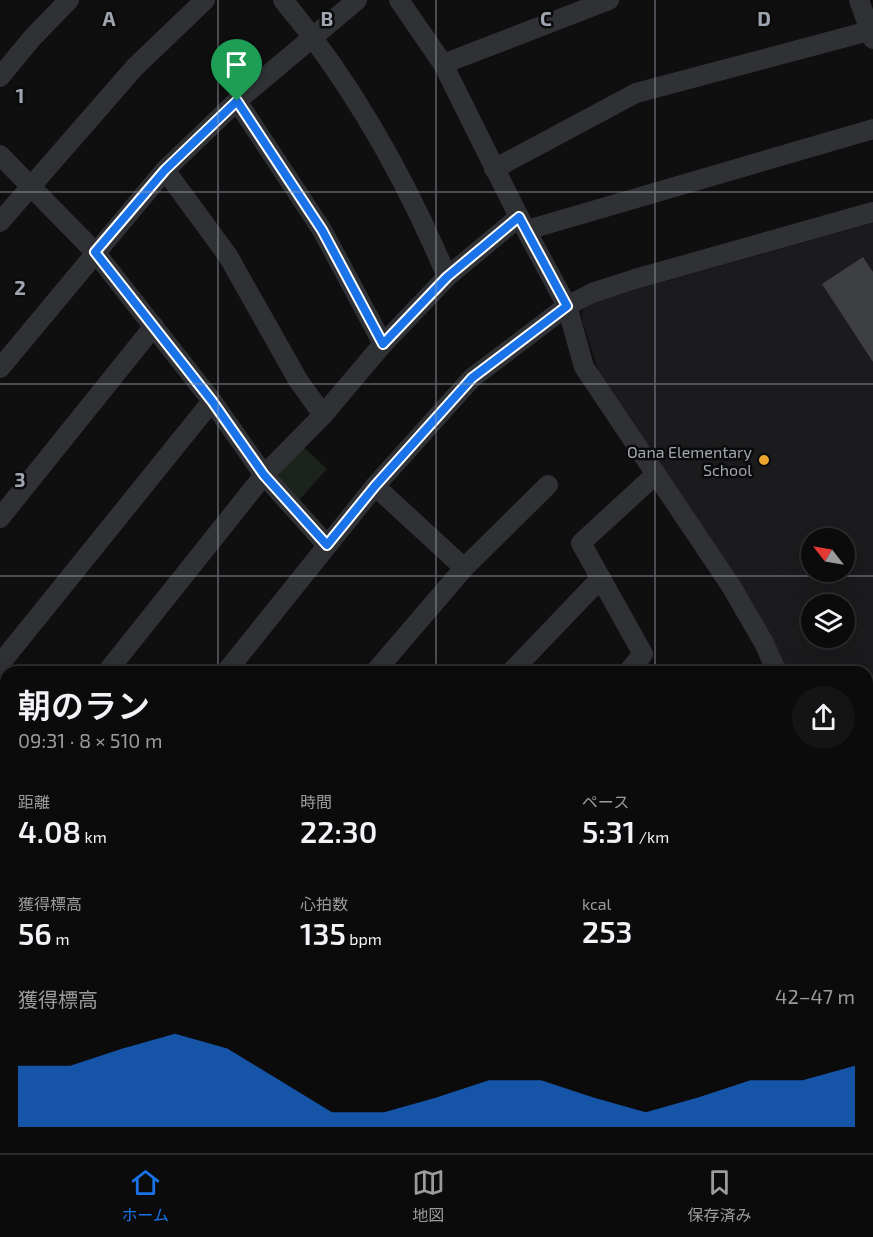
<!DOCTYPE html>
<html lang="ja">
<head>
<meta charset="utf-8">
<style>
	:root { --surface:#0b0b0c; --page:#141415; --text:#f1f3f6; --muted:#9a9b9d; --line:#2b2b2d; --accent:#1a73e8 }
	body { margin:0; font-family:"Exo 2","Noto Sans JP",sans-serif; background:var(--page); color:var(--text); height:100vh; display:flex; flex-direction:column; font-size:22px; white-space:nowrap }
	* { box-sizing:border-box; margin:0 }
	p { font-size:20px; color:var(--muted) }
	.icon { flex:none; width:33px; height:33px; fill:none; stroke:currentColor; stroke-width:2; stroke-linecap:round; stroke-linejoin:round }
	.map { position:relative; flex:1; overflow:hidden }
	.drawer { position:absolute; left:0px; top:666px; width:873px; height:488px; display:flex; flex-direction:column; background:var(--surface); border-radius:18px 18px 0 0; box-shadow:0 6px 24px #0002,0 0 0 2px var(--line) }
	.drawer>* { flex:none }
	.needle { width:39px; rotate:301deg }
	.tools { position:absolute; left:801px; top:528px; display:grid; gap:12px }
	.tools a { display:grid; place-items:center; width:54px; height:54px; border-radius:50%; background:var(--surface); box-shadow:0 6px 24px #0002,0 0 0 2px var(--line); font-size:30px }
	.pin { position:absolute; display:grid; place-items:center; width:51px; height:51px; color:#fff; margin:-62px -26px; border-radius:50% 50% 50% 0; rotate:-45deg; box-shadow:0 0 6px #0007 }
	.pin .icon { rotate:45deg }
	.round { display:grid; place-items:center; flex:none; width:63px; height:63px; border-radius:32px; background:var(--page) }
	.summary { display:flex; align-items:center; justify-content:space-between; height:102px; padding:0 18px }
	h1 { font-size:33px; font-weight:600; line-height:45px }
	.stats { display:grid; grid-template-columns:repeat(3,1fr); gap:9px; height:102px; padding:6px 18px }
	.stats div { display:grid; align-content:center }
	.stats b { font-size:30px; font-weight:600 }
	.stats small { font-size:16px; font-weight:400 }
	.stats p { font-size:16px }
	.chart { height:168px; padding:12px 18px }
	.chart p { display:flex; justify-content:space-between }
	.chart svg { width:100%; height:108px; margin-top:6px; fill:var(--accent); opacity:.7 }
	.menu { display:flex; justify-content:space-around; align-items:center; height:84px; border-top:2px solid var(--line); background:var(--surface); font-size:16px; color:var(--muted) }
	.menu a { display:grid; justify-items:center; gap:3px }
	.menu .on { color:var(--accent) }
	.map>svg:first-child { display:block }
	.built { fill:#1b1b1d; fill-rule:evenodd }
	.green { fill:#1c231c }
	.building { fill:#3e3f43 }
	.lines { fill:none; stroke-linecap:round; stroke-linejoin:round }
	.minor { stroke:#303135; stroke-width:20 }
	.route-casing { stroke:#fff; stroke-width:12 }
	.route { stroke:#1a73e8; stroke-width:8 }
	.grid { fill:none; stroke:#a0a6b1; stroke-width:1.5; stroke-opacity:0.55 }
	.poi-dot { fill:#eba52c; stroke:#0a0a0b; stroke-width:2 }
	.labels { text-anchor:middle; dominant-baseline:central; stroke-width:5; stroke-linejoin:round; paint-order:stroke }
	.poi-label { font-size:16px; fill:#a0a6b1; stroke:#0a0a0b; text-anchor:end }
	.grid-label { font-size:20px; text-anchor:middle; font-weight:bold; fill:#a0a6b1; stroke:#0a0a0b; stroke-width:5; stroke-linejoin:round; paint-order:stroke }
</style>
</head>
<body>
<div class="map">
<svg width="873" height="1153" viewBox="0 0 873 1153">
	<rect width="100%" height="100%" fill="#0f0f10"/>
	<path class="built" d="M873,223v480l-6,2v-33h-83l-182,-290 -20,-62 1,-10 9,-8zM812,538h32v34h-32zM812,604h32v34h-32z"/>
	<g class="green">
		<polygon points="301,445 327,469 298,501 278,478 282,465"/>
		<polygon points="867,1030 873,1032 873,1088 867,1097"/>
		<polygon points="6,1112 6,1148 37,1148 40,1153 0,1153 0,1115"/>
	</g>
	<g class="building">
		<polygon points="863,257 873,272 873,362 822,284"/>
		<polygon points="756,1148 798,1148 794,1153 752,1153"/>
	</g>
	<g class="lines">
		<g class="minor">
			<path d="M283,0c70,84 122,177 164,277"/>
			<polyline points="399,0 443,64 519,217 567,306 584,367 731,586 764,643 777,672"/>
			<polyline points="859,0 873,39"/>
			<polyline points="443,64 609,0"/>
			<polyline points="0,77 33,37 69,0"/>
			<polyline points="237,101 322,230 383,344"/>
			<polyline points="0,155 95,252 212,401 264,475 327,545"/>
			<polyline points="494,169 636,93 873,30"/>
			<polyline points="165,170 228,256 298,380 323,415"/>
			<polyline points="0,222 135,67 205,0"/>
			<polyline points="527,230 873,129"/>
			<polyline points="0,368 165,170 237,101 357,0"/>
			<polyline points="375,486 464,568"/>
			<polyline points="0,518 154,326"/>
			<polyline points="0,664 212,401"/>
			<polyline points="107,672 264,475 323,415 383,344 447,277 519,217"/>
			<polyline points="226,672 375,486 472,378 567,306 592,293 635,279 873,212"/>
			<polyline points="375,672 464,568 548,485"/>
			<polyline points="511,672 601,578"/>
			<polyline points="628,672 643,654 581,543 656,474"/>
			<polyline points="0,686 6,693"/>
			<polyline points="867,799 873,806"/>
			<polyline points="0,806 6,798"/>
			<polyline points="867,906 873,913"/>
			<polyline points="0,951 6,944"/>
			<polyline points="867,1017 873,1019"/>
			<polyline points="0,1070 6,1079"/>
			<polyline points="48,1148 52,1153"/>
			<polyline points="198,1148 204,1153"/>
			<polyline points="535,1148 542,1153"/>
			<polyline points="227,1153 231,1148"/>
			<polyline points="369,1153 373,1148"/>
			<polyline points="517,1153 522,1148"/>
			<polyline points="680,1153 684,1148"/>
			<polyline points="724,1153 728,1148"/>
		</g>
	</g>
	<g class="lines">
		<defs>
			<polygon id="route" points="237,101 322,230 383,344 447,277 519,217 567,306 472,378 375,486 327,545 264,475 212,401 95,252 165,170"/>
		</defs>
		<use href="#route" class="route-casing"/>
		<use href="#route" class="route"/>
	</g>
	<path class="grid" d="M218,0v672M436,0v672M655,0v672M0,192h873M0,384h873M0,576h873M0,769h6M867,769h6M0,961h6M867,961h6M218,1148v5M436,1148v5M655,1148v5"/>
	<circle class="poi-dot" cx="764" cy="460" r="6"/>
	<g class="labels">
		<g class="poi-label">
			<text x="752" y="451">Oana Elementary<tspan x="752" dy="18">School</tspan></text>
		</g>
	</g>
	<g class="grid-label">
		<text x="109" y="26">A</text>
		<text x="327" y="26">B</text>
		<text x="546" y="26">C</text>
		<text x="764" y="26">D</text>
		<text x="20" y="103">1</text>
		<text x="20" y="295">2</text>
		<text x="20" y="487">3</text>
	</g>
</svg>
<div class="tools">
<a><svg class="needle" viewBox="-14 -14 28 28"><path d="M0-13l5 13h-10z" fill="#e53935"/><path d="M0 13l5-13h-10z" fill="#9a9b9d"/></svg></a>
<a><svg class="icon" aria-label="layers" viewBox="0 0 24 24"><path d="M12 4l9 5-9 5-9-5zM3 14l9 5 9-5"/></svg></a>
</div>
<div class="pin" style="left:237px;top:101px;background:#1e9e55"><svg class="icon" aria-label="arrive" viewBox="0 0 24 24"><path d="M6 21V4h12l-3 4 3 4H6"/></svg></div>
<section class="drawer">
<div class="summary"><div><h1>朝のラン</h1><p>09:31 · 8 × 510 m</p></div><a class="round"><svg class="icon" aria-label="share" viewBox="0 0 24 24"><path d="M12 15V3M7 8l5-5 5 5M5 13v7h14v-7"/></svg></a></div>
<div class="stats">
<div><p>距離</p><b>4.08<small> km</small></b></div>
<div><p>時間</p><b>22:30</b></div>
<div><p>ペース</p><b>5:31<small> /km</small></b></div>
</div>
<div class="stats">
<div><p>獲得標高</p><b>56<small> m</small></b></div>
<div><p>心拍数</p><b>135<small> bpm</small></b></div>
<div><p>kcal</p><b>253</b></div>
</div>
<div class="chart"><p><span>獲得標高</span>42–47 m</p>
<svg viewBox="0 0 160 44" preserveAspectRatio="none"><path d="M0 44V19L10 19L20 12L30 6L40 12L50 25L60 38L70 38L80 32L90 25L100 25L110 32L120 38L130 32L140 25L150 25L160 19V44z"/></svg>
</div>
</section>
</div>
<nav class="menu">
<a class="on"><svg class="icon" aria-label="home" viewBox="0 0 24 24"><path d="M3 11l9-7 9 7M6 9v11h12V9"/></svg>ホーム</a>
<a><svg class="icon" aria-label="map" viewBox="0 0 24 24"><path d="M3 6l6-2 6 2 6-2v14l-6 2-6-2-6 2zM9 4v14M15 6v14"/></svg>地図</a>
<a><svg class="icon" aria-label="saved" viewBox="0 0 24 24"><path d="M7 4h10v16l-5-4-5 4z"/></svg>保存済み</a>
</nav>
</body>
</html>
